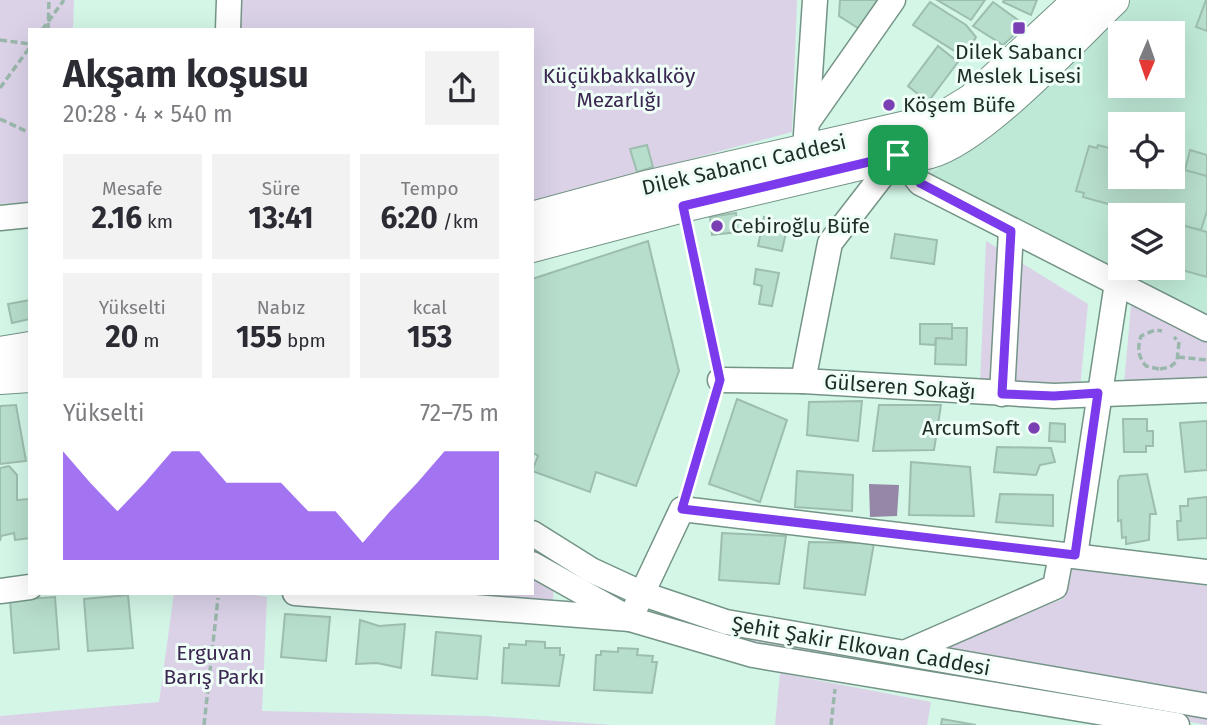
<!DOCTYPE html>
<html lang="tr">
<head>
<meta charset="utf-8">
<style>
	:root { --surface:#fff; --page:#f2f2f3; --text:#2b2b33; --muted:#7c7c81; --accent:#7c3aed }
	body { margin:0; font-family:"Fira Sans",sans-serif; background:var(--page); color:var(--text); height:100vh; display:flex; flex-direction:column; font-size:26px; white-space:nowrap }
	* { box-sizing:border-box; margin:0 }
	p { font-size:23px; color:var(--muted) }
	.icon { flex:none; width:38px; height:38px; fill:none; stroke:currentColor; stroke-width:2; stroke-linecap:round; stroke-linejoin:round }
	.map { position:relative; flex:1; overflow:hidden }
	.sheet { position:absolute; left:28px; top:28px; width:506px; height:567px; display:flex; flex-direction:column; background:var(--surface); border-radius:0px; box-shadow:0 7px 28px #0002 }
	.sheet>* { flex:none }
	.needle { width:46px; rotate:182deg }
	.fabs { position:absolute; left:1108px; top:21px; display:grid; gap:14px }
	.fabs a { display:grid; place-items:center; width:77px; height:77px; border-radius:0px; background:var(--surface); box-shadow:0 7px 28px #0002; font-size:35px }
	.pin { position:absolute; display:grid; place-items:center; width:60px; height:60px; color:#fff; margin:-30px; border-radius:14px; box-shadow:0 4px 10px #0006 }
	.round { display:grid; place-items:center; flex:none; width:74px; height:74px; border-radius:0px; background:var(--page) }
	.headline { display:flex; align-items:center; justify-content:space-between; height:119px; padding:0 35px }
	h1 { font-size:38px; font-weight:700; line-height:52px }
	.figures { display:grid; grid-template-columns:repeat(3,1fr); gap:10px; height:119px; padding:7px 35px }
	.figures div { display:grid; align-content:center; border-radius:0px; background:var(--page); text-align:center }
	.figures b { font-size:30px; font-weight:700 }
	.figures small { font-size:19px; font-weight:400 }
	.figures p { font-size:19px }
	.chart { height:196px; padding:14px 35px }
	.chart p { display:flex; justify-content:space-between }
	.chart svg { width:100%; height:126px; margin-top:7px; fill:var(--accent); opacity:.7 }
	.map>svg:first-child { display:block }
	.built { fill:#bfe9d7; fill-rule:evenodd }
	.green { fill:#dbd2e8 }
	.water { fill:#9588a7 }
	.building { fill:#b7ddcc; stroke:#9dbeaf; stroke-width:2 }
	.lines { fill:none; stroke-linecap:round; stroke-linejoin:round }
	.minor-casing { stroke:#749486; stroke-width:27 }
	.major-casing { stroke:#749486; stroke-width:34 }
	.path { stroke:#9ab7ab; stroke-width:3.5; stroke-dasharray:7 3.5; stroke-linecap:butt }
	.minor { stroke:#fff; stroke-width:24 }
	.major { stroke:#fff; stroke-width:32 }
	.route-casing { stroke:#fff; stroke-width:14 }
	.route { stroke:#7c3aed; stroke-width:9 }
	.poi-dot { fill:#7b3fb4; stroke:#f0fef8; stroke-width:2.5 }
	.labels { text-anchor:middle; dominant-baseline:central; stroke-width:6; stroke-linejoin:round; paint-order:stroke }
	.poi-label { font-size:21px; fill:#1f2d27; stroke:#f0fef8; text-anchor:start }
	.park-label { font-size:21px; fill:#3b2751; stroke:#f0fef8 }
	.street-label { font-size:21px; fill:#1f2d27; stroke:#f0fef8 }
</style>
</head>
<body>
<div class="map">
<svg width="1207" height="725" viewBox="0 0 1207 725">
	<rect width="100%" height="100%" fill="#d3f6e7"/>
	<path class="built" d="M1127,0h80v319l-278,-143zM1120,33h52v53h-52zM1120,124h52v53h-52zM1120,215h52v53h-52z"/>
	<g class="green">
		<polygon points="0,0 74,0 73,30 30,30 30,202 0,204"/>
		<polygon points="240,0 797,0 792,132 532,201 532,30 239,30"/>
		<polygon points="986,241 1088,304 1080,388 980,384"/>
		<polygon points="1138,300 1207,335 1207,381 1124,384 1131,306"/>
		<polygon points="1069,562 1207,586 1207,701 931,648 1063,599"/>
		<polygon points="532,574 554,588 552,608 481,602 482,593 532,593"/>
		<polygon points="174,593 241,593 267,597 262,711 486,716 612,725 0,725 0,716 159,702"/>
		<polygon points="663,613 883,660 1207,718 1207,725 722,637 660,619"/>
		<polygon points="780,673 931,702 927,725 775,725"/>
	</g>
	<polygon class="water" points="869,484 899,485 897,516 870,517"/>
	<g class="building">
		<polygon points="840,0 877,0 861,30 839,16"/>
		<polygon points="937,0 985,0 971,20"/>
		<polygon points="1004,0 1037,0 1031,15 1003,2"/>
		<polygon points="1206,0 1207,0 1207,31 1196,27"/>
		<polygon points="930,2 966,25 976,37 968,51 961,55 913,25"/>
		<polygon points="993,2 1025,25 1003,45 973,26"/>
		<polygon points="938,46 958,62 928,102 908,86"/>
		<polygon points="647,145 653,167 637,172 630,149"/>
		<polygon points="1098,145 1120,151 1120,177 1172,177 1172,166 1207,176 1207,211 1201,230 1181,225 1184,215 1166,210 1164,215 1148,215 1083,197 1084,193 1076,191 1089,146 1097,148"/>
		<polygon points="1190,150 1207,155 1207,176 1185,170"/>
		<polygon points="736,213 738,232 712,235 710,217"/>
		<polygon points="764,217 788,223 782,251 758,246"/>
		<polygon points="1177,224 1207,232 1207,277 1182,270 1180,278 1163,273 1165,268 1172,268 1172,241"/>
		<polygon points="895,234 937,240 934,264 891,258"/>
		<polygon points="648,241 679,371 636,486 596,472 590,492 532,471 538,456 532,452 532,279"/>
		<polygon points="756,269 779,273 772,306 759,304 762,286 754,284"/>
		<polygon points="30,300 30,319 12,323 8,304"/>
		<polygon points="920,324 952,324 952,339 936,338 935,345 920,344"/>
		<polygon points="952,328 967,328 966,365 935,364 936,338 952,339"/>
		<polygon points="737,399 787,420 760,502 709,484"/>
		<polygon points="862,401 858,441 807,435 809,402"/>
		<polygon points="16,405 26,461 0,464 0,406"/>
		<polygon points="879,405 941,405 934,450 873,451"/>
		<polygon points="1123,419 1147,419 1147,431 1153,431 1153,446 1146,446 1146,452 1124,452"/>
		<polygon points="1207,421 1207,470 1185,472 1180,423"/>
		<polygon points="1050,423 1065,424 1065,442 1049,441"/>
		<polygon points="997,447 1051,448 1055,462 1040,465 1036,475 994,472"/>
		<polygon points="911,462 970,467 974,516 909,515"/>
		<polygon points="9,466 17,475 17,500 30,499 30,538 15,540 14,533 1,536 0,541 0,468"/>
		<polygon points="797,471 853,475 852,511 795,507"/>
		<polygon points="1147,474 1156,514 1150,514 1149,540 1126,544 1126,537 1122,538 1121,520 1118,521 1118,481 1120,476"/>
		<polygon points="1000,494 1053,495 1053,526 996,522"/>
		<polygon points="1207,497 1207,538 1178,540 1177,521 1181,521 1180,506 1188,506 1188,499"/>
		<polygon points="722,533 786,536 779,584 719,580"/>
		<polygon points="809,542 874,543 865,595 804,588"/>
		<polygon points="128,595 133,648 88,651 84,599"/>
		<polygon points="55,597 59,649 14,653 10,600"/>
		<polygon points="285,614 330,617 326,661 281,657"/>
		<polygon points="360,620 379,626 405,624 401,668 377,663 356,664"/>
		<polygon points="436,632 481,636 477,679 432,675"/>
		<polygon points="526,641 545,642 545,648 560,648 560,655 564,655 559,686 502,683 504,648 509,648 509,644 526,645"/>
		<polygon points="618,648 638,649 637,655 653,656 652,662 657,662 652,693 594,690 596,655 601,655 601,651 618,652"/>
		<polygon points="942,719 976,725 941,725"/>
	</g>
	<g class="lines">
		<defs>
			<g id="minor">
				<polyline points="228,30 229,0"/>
				<polyline points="809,120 893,0"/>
				<polyline points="805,150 815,0"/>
				<polyline points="0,218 30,215"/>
				<polyline points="720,380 803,381 1054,396 1207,390"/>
				<polyline points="803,381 830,243 898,155 920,183 1207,329"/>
				<polyline points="1002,394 1011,231"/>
				<polyline points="532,533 591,570 643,594 726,622 1207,706"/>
				<polyline points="1075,555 1117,283"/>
				<polyline points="532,564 630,619 753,655 1177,725"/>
				<polyline points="0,591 30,587"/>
				<polyline points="295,593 630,619 682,509 1207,572"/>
				<polyline points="904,653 1055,587 1061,555"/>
			</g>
			<g id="major">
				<polyline points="532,218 650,186 941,119 972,100 1080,0"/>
				<path d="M532,246l151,-40 215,-51c10,-1 23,0 32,-3 50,-13 143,-114 183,-152"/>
				<polyline points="0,353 30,348"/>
				<polyline points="0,378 30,376"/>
			</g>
		</defs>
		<use href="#minor" class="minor-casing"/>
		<use href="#major" class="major-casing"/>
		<g class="path">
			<polyline points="42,30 64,0"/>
			<polyline points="48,30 49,0"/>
			<polyline points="0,40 30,44"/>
			<polyline points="0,88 30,47"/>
			<polyline points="0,119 30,133"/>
			<polyline points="688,229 716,362"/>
			<polyline points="1178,357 1207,360"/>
			<path d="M1159,369l-13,-3c-8,-10 -9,-17 -5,-30l14,-6 7,1"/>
			<polyline points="1160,369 1170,367 1177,361 1179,342 1174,337"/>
			<polyline points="688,490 714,400"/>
			<polyline points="204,725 218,598"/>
			<polyline points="831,725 835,689"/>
		</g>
		<use href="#minor" class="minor"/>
		<use href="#major" class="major"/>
	</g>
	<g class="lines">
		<defs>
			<polygon id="route" points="898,155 920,183 1011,231 1002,394 1054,396 1098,393 1075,555 682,509 720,380 683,206"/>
		</defs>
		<use href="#route" class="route-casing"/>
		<use href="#route" class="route"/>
	</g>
	<g class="poi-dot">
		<rect x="1012" y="21" width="14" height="14" rx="3.5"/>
		<circle cx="889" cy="105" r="7"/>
		<circle cx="717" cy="226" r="7"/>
		<circle cx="1034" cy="428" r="7"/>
	</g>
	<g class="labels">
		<g class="poi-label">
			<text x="1019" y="52" text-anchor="middle">Dilek Sabancı<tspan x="1019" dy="24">Meslek Lisesi</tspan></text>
			<text x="903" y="105">Köşem Büfe</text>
			<text x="731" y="226">Cebiroğlu Büfe</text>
			<text x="1020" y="428" text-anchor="end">ArcumSoft</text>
		</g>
		<g class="park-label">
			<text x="619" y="76">Küçükbakkalköy<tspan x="619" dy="24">Mezarlığı</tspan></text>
			<text x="214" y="653">Erguvan<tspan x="214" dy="24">Barış Parkı</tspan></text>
		</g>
		<g class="street-label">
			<text transform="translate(744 165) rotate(-13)">Dilek Sabancı Caddesi</text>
			<text transform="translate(900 387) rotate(4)">Gülseren Sokağı</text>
			<text transform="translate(861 646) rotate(10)">Şehit Şakir Elkovan Caddesi</text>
		</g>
	</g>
</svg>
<div class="fabs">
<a><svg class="needle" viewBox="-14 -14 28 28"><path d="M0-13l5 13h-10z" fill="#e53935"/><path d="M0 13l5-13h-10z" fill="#7c7c81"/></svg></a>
<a><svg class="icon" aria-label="locate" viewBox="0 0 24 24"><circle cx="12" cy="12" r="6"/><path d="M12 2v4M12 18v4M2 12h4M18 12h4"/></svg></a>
<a><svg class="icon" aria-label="layers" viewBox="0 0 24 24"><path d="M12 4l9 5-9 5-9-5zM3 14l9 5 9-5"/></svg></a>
</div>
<div class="pin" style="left:898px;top:155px;background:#1e9e55"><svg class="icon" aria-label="arrive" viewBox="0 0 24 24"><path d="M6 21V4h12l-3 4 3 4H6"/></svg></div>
<section class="sheet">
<div class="headline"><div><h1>Akşam koşusu</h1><p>20:28 · 4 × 540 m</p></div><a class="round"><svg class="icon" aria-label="share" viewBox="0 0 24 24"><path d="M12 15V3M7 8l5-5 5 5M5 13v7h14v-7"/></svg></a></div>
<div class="figures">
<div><p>Mesafe</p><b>2.16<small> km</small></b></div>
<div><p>Süre</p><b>13:41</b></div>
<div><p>Tempo</p><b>6:20<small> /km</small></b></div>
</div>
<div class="figures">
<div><p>Yükselti</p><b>20<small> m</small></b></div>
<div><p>Nabız</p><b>155<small> bpm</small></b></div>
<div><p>kcal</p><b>153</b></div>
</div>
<div class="chart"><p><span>Yükselti</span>72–75 m</p>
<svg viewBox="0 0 160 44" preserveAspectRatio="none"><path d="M0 44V6L10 17L20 27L30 17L40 6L50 6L60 17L70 17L80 17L90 27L100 27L110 38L120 27L130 17L140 6L150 6L160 6V44z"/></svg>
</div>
</section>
</div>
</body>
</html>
